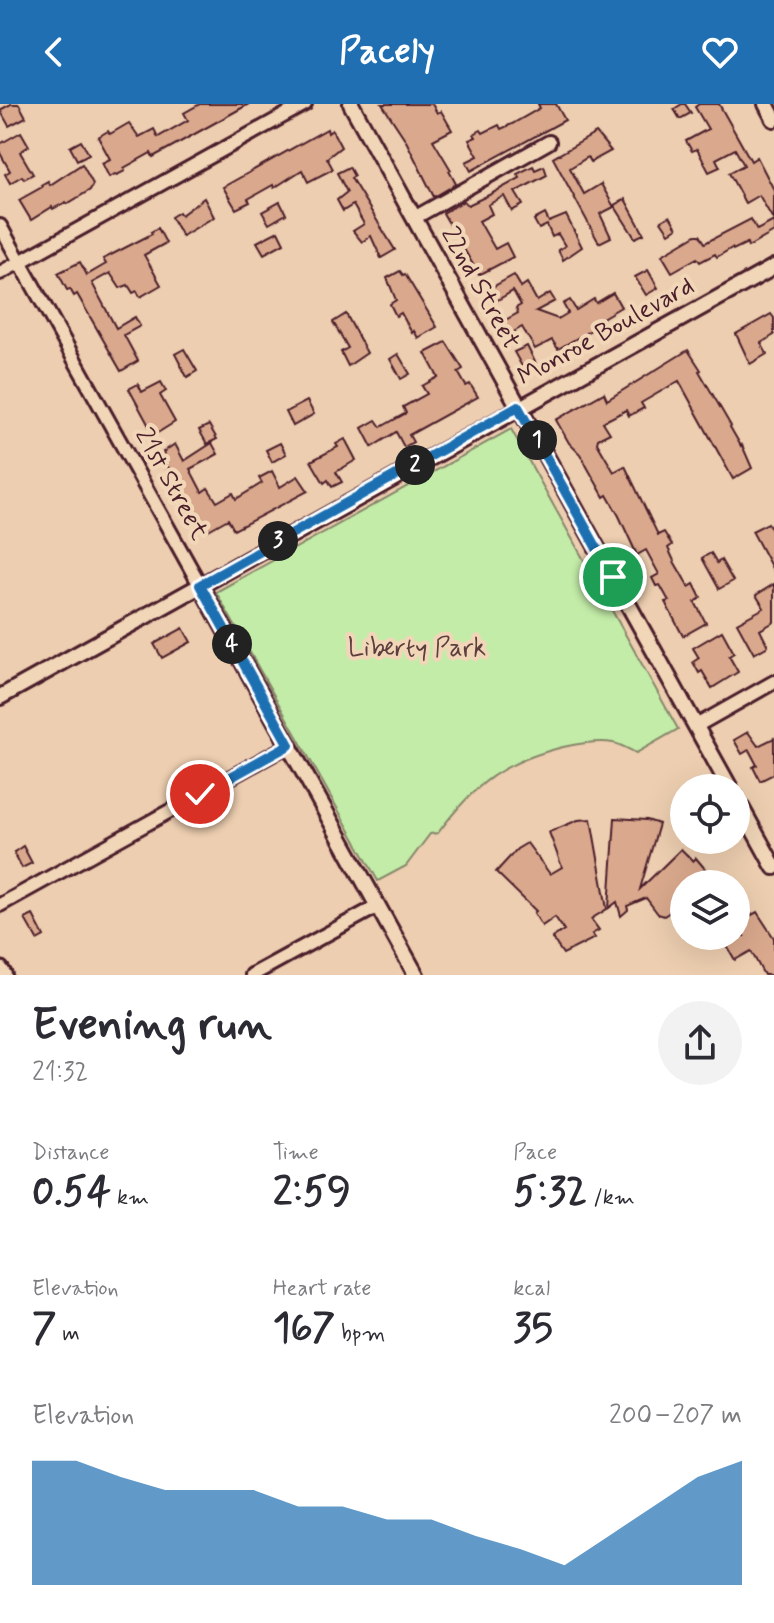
<!DOCTYPE html>
<html lang="en">
<head>
<meta charset="utf-8">
<style>
	:root { --surface:#fff; --page:#f2f2f3; --text:#2b2b33; --muted:#7c7c81; --accent:#1f6fb2 }
	body { margin:0; font-family:Mynerve,sans-serif; background:var(--page); color:var(--text); height:100vh; display:flex; flex-direction:column; font-size:30px; white-space:nowrap }
	* { box-sizing:border-box; margin:0 }
	p { font-size:26px; color:var(--muted) }
	.icon { flex:none; width:44px; height:44px; fill:none; stroke:currentColor; stroke-width:2; stroke-linecap:round; stroke-linejoin:round }
	.map { position:relative; height:871px; overflow:hidden }
	.details { display:flex; flex-direction:column; background:var(--surface); flex:1 }
	.details>* { flex:none }
	.fabs { position:absolute; left:670px; top:670px; display:grid; gap:16px }
	.fabs a { display:grid; place-items:center; width:80px; height:80px; border-radius:50%; background:var(--surface); box-shadow:0 8px 32px #0002; font-size:40px }
	.pin { position:absolute; display:grid; place-items:center; width:68px; height:68px; color:#fff; margin:-34px; border:4px solid #fff; border-radius:50%; box-shadow:0 2px 8px #0007 }
	.km { position:absolute; width:40px; height:40px; margin:-20px; border-radius:50%; background:#222; color:#fff; font-size:22px; line-height:40px; text-align:center }
	.round { display:grid; place-items:center; flex:none; width:84px; height:84px; border-radius:42px; background:var(--page) }
	.head { display:flex; align-items:center; justify-content:space-between; height:136px; padding:0 32px }
	h1 { font-size:44px; font-weight:700; line-height:60px }
	.stats { display:grid; grid-template-columns:repeat(3,1fr); gap:12px; height:136px; padding:8px 32px }
	.stats div { display:grid; align-content:center }
	.stats b { font-size:40px; font-weight:700 }
	.stats small { font-size:22px; font-weight:400 }
	.stats p { font-size:22px }
	.chart { height:224px; padding:16px 32px }
	.chart p { display:flex; justify-content:space-between }
	.chart svg { width:100%; height:144px; margin-top:8px; fill:var(--accent); opacity:.7 }
	header { display:flex; justify-content:space-between; align-items:center; height:104px; padding:0 32px; background:var(--accent); color:#fff; font-size:36px; font-weight:700 }
	.map>svg:first-child { display:block }
	.green { fill:#c3eca8; stroke:#86866a; stroke-width:2 }
	.building { fill:#daa98d; stroke:#4a1f2b; stroke-width:2 }
	.lines { fill:none; stroke-linecap:round; stroke-linejoin:round }
	.minor-casing { stroke:#4a1f2b; stroke-width:18 }
	.tertiary-casing { stroke:#4a1f2b; stroke-width:20 }
	.secondary-casing { stroke:#4a1f2b; stroke-width:22 }
	.minor { stroke:#f1d6b8; stroke-width:12 }
	.tertiary { stroke:#f1d6b8; stroke-width:14 }
	.secondary { stroke:#f1d6b8; stroke-width:16 }
	.route-casing { stroke:#fff; stroke-width:16 }
	.route { stroke:#1f6fb2; stroke-width:10 }
	.labels { text-anchor:middle; dominant-baseline:central; stroke-width:8; stroke-linejoin:round; paint-order:stroke }
	.street-label { font-size:26px; fill:#4a1f2b; stroke:#f1d6b8 }
	.park-label { font-size:26px; fill:#5c3e3e; stroke:#f1d6b8 }
</style>
</head>
<body>
<header><svg class="icon" aria-label="back" viewBox="0 0 24 24"><path d="M15 5l-7 7 7 7"/></svg>Pacely<svg class="icon" aria-label="heart" viewBox="0 0 24 24"><path d="M12 20l-8-8c-3-5 5-10 8-4 3-6 11-1 8 4z"/></svg></header>
<div class="map">
<svg width="774" height="871" viewBox="0 0 774 871">
	<rect width="100%" height="100%" fill="#edceb0"/>
	<filter id="ink" filterUnits="userSpaceOnUse"><feTurbulence type="fractalNoise" baseFrequency=".0125" numOctaves="2"/><feDisplacementMap in="SourceGraphic" scale="16" xChannelSelector="R" yChannelSelector="G"/><feConvolveMatrix kernelMatrix="1 2 1 2 8 2 1 2 1" color-interpolation-filters="sRGB"/></filter>
	<g filter="url(#ink)">
		<path class="green" d="M511,325l167,300 -42,24c-8,-4 -16,-9 -23,-10 -15,-3 -36,1 -50,4 -60,15 -88,36 -125,86l-8,1 -24,32 -28,15 -162,-289z"/>
		<g class="building">
			<polygon points="11,0 19,0 26,13 9,22 0,6"/>
			<polygon points="200,0 249,0 153,53 151,49 124,64 125,67 117,71 115,70 109,73 102,59 110,55 98,33 108,27 110,30 129,19 139,33 154,25 158,33 188,16 184,9"/>
			<polygon points="382,0 432,0 437,9 441,7 452,26 433,36 451,66 449,67 456,80 434,93 405,35"/>
			<polygon points="538,0 556,0 565,16 471,67 466,58 478,52 469,36 476,33 474,30 481,26 483,29 499,21 501,25 512,20 540,4"/>
			<polygon points="682,0 685,0 691,9 680,15 674,5"/>
			<polygon points="699,0 719,0 751,57 757,53 774,86 774,128 748,143 747,139 733,146 732,144 717,153 715,150 700,158 697,154 672,168 662,151 696,131 700,131 705,139 751,115 757,126 774,117 759,91 745,99 729,69 744,61 735,45 716,55 720,63 709,68 697,45 692,47 686,37 708,25 695,3"/>
			<polygon points="327,25 328,29 332,26 341,43 327,54 333,65 308,78 302,66 274,84 273,81 248,95 250,98 236,105 223,83"/>
			<polygon points="21,28 29,42 20,48 33,70 24,75 22,72 10,79 5,70 10,67 0,49 0,40"/>
			<polygon points="596,29 611,47 591,58 588,53 570,64 584,90 601,80 614,103 600,110 611,133 599,139 553,54"/>
			<polygon points="81,37 89,50 77,56 70,43"/>
			<polygon points="82,60 93,80 90,86 67,100 66,98 53,105 52,103 31,116 19,96 42,83 41,81 48,77 50,81"/>
			<polygon points="533,62 535,66 544,62 547,71 515,88 523,101 512,107 504,92 488,101 492,110 479,117 495,145 506,139 513,153 479,171 443,109 464,97 468,101 491,90 520,74 517,70"/>
			<polygon points="349,63 354,72 351,74 395,146 381,154 371,132 362,138 353,127 364,120 353,101 343,107 337,96 347,88 337,69"/>
			<polygon points="204,94 214,113 182,132 171,113 179,108 181,111"/>
			<polygon points="625,95 644,130 635,134 614,101"/>
			<polygon points="280,98 286,110 269,120 262,108"/>
			<polygon points="545,110 549,118 566,111 582,143 563,156 558,146 565,142 558,130 552,133 547,121 539,125 534,116"/>
			<polygon points="670,112 677,124 669,129 661,117"/>
			<polygon points="158,124 166,139 144,151 161,181 140,193 137,187 133,189 128,181 120,184 110,169 92,179 116,224 135,213 140,222 124,231 138,257 121,267 77,190 74,192 70,185 67,186 58,169 80,158 87,171 106,160 103,155 152,130 151,128"/>
			<polygon points="278,127 284,139 264,150 257,138"/>
			<polygon points="648,166 658,184 646,191 635,173"/>
			<polygon points="400,167 403,171 405,170 437,223 418,234 414,227 412,229 401,209 396,212 390,200 396,196 387,174"/>
			<polygon points="514,171 521,183 527,179 537,197 550,189 555,197 536,207 558,215 568,209 563,200 570,196 576,206 594,195 596,199 613,189 621,203 604,213 601,216 603,219 558,245 552,236 535,245 522,223 505,233 501,226 504,224 500,219 518,209 516,204 521,201 513,187 496,197 490,187 491,184"/>
			<polygon points="346,210 367,249 348,262 341,248 348,244 333,218"/>
			<polygon points="771,210 774,214 774,231 761,239 767,250 750,260 736,230"/>
			<polygon points="446,238 463,265 458,268 466,282 470,280 478,293 409,331 413,338 404,343 396,328 372,343 362,324 376,316 381,323 406,309 403,303 427,290 422,282 438,273 425,249"/>
			<polygon points="527,242 536,260 524,266 514,248"/>
			<polygon points="184,245 197,267 187,273 175,250"/>
			<polygon points="688,246 701,266 699,267 731,322 730,323 741,342 742,341 752,364 733,375 679,277 641,299 644,304 629,312 626,306 603,318 610,329 598,335 597,339 614,368 625,362 658,431 664,428 672,441 668,444 675,459 689,483 694,480 701,494 695,498 706,519 683,532 665,498 669,497 660,481 656,482 652,474 659,470 646,446 637,451 619,412 607,391 604,393 580,350 569,339 556,316 604,289 607,296"/>
			<polygon points="398,250 410,270 401,275 390,255"/>
			<polygon points="161,278 166,287 160,291 175,318 154,331 129,285 138,280 142,288"/>
			<polygon points="307,297 314,310 293,322 286,308"/>
			<polygon points="209,321 217,335 207,340 199,326"/>
			<polygon points="345,335 356,356 336,368 342,378 332,383 328,376 324,379 311,357 338,343 336,340"/>
			<polygon points="212,339 218,350 190,365 202,388 208,384 217,398 233,389 236,395 262,379 259,374 272,367 280,383 298,372 308,387 234,426 228,415 205,428 184,391 180,393 175,384 167,367 170,366 162,353 165,352 163,348 175,340 184,357"/>
			<polygon points="280,339 286,350 272,358 266,346"/>
			<polygon points="768,419 774,430 774,468 752,427"/>
			<polygon points="711,449 717,459 721,456 733,477 719,485 702,454"/>
			<polygon points="774,480 774,518 760,526 768,542 754,550 737,519 764,504 756,491"/>
			<polygon points="183,524 191,538 162,554 154,540"/>
			<polygon points="722,527 734,549 729,552 738,568 712,584 702,567 699,569 693,558 699,554 693,544"/>
			<polygon points="748,628 758,642 774,634 774,670 760,677 753,663 757,661 749,646 742,650 734,636"/>
			<polygon points="615,714 647,716 659,720 640,785 681,745 693,757 696,754 706,766 702,768 710,780 684,780 684,800 676,809 673,806 664,812 658,810 646,794 627,802 628,806 621,812 617,798 609,804"/>
			<polygon points="591,715 607,805 591,815 599,826 592,830 595,834 563,850 552,834 564,826 555,813 542,822 534,809 536,807 496,768 517,745 527,739 550,770 562,763 549,728 578,716"/>
			<polygon points="23,742 32,759 22,764 14,748"/>
			<polygon points="757,808 774,834 774,871 764,871 751,847 735,856 721,832 744,832 737,819"/>
			<polygon points="33,811 44,832 37,836 25,815"/>
		</g>
		<g class="lines">
			<defs>
				<g id="minor">
					<polyline points="414,114 549,38"/>
					<polyline points="0,122 200,481"/>
					<polyline points="0,169 305,0"/>
					<polyline points="696,622 774,578"/>
					<polyline points="0,801 289,641"/>
					<polyline points="252,871 378,802"/>
				</g>
				<g id="tertiary">
					<polyline points="351,0 730,684"/>
					<polyline points="766,0 774,15"/>
					<polyline points="200,481 416,871"/>
					<polyline points="0,593 774,163"/>
					<polyline points="736,694 774,763"/>
				</g>
				<polyline id="secondary" points="0,866 3,871"/>
			</defs>
			<use href="#minor" class="minor-casing"/>
			<use href="#tertiary" class="tertiary-casing"/>
			<use href="#secondary" class="secondary-casing"/>
			<use href="#minor" class="minor"/>
			<use href="#tertiary" class="tertiary"/>
			<use href="#secondary" class="secondary"/>
		</g>
	</g>
	<g class="lines" filter="url(#ink)">
		<defs>
			<polyline id="route" points="200,690 289,641 200,481 518,303 613,473"/>
		</defs>
		<use href="#route" class="route-casing"/>
		<use href="#route" class="route"/>
	</g>
	<g class="labels">
		<g class="street-label">
			<text transform="translate(480 184) rotate(61)">22nd Street</text>
			<text transform="translate(606 228) rotate(-29)">Monroe Boulevard</text>
			<text transform="translate(171 380) rotate(61)">21st Street</text>
		</g>
		<g class="park-label">
			<text x="417" y="545">Liberty Park</text>
		</g>
	</g>
</svg>
<div class="fabs">
<a><svg class="icon" aria-label="locate" viewBox="0 0 24 24"><circle cx="12" cy="12" r="6"/><path d="M12 2v4M12 18v4M2 12h4M18 12h4"/></svg></a>
<a><svg class="icon" aria-label="layers" viewBox="0 0 24 24"><path d="M12 4l9 5-9 5-9-5zM3 14l9 5 9-5"/></svg></a>
</div>
<div class="pin" style="left:613px;top:473px;background:#1e9e55"><svg class="icon" aria-label="arrive" viewBox="0 0 24 24"><path d="M6 21V4h12l-3 4 3 4H6"/></svg></div>
<div class="pin" style="left:200px;top:690px;background:#d93025"><svg class="icon" aria-label="check" viewBox="0 0 24 24"><path d="M5 12l5 5 9-10"/></svg></div>
<b class="km" style="left:537px;top:336px">1</b>
<b class="km" style="left:415px;top:361px">2</b>
<b class="km" style="left:278px;top:437px">3</b>
<b class="km" style="left:232px;top:540px">4</b>
</div>
<section class="details">
<div class="head"><div><h1>Evening run</h1><p>21:32</p></div><a class="round"><svg class="icon" aria-label="share" viewBox="0 0 24 24"><path d="M12 15V3M7 8l5-5 5 5M5 13v7h14v-7"/></svg></a></div>
<div class="stats">
<div><p>Distance</p><b>0.54<small> km</small></b></div>
<div><p>Time</p><b>2:59</b></div>
<div><p>Pace</p><b>5:32<small> /km</small></b></div>
</div>
<div class="stats">
<div><p>Elevation</p><b>7<small> m</small></b></div>
<div><p>Heart rate</p><b>167<small> bpm</small></b></div>
<div><p>kcal</p><b>35</b></div>
</div>
<div class="chart"><p><span>Elevation</span>200–207 m</p>
<svg viewBox="0 0 160 44" preserveAspectRatio="none"><path d="M0 44V6L10 6L20 11L30 15L40 15L50 15L60 20L70 20L80 24L90 24L100 29L110 33L120 38L130 29L140 20L150 11L160 6V44z"/></svg>
</div>
</section>
</body>
</html>
